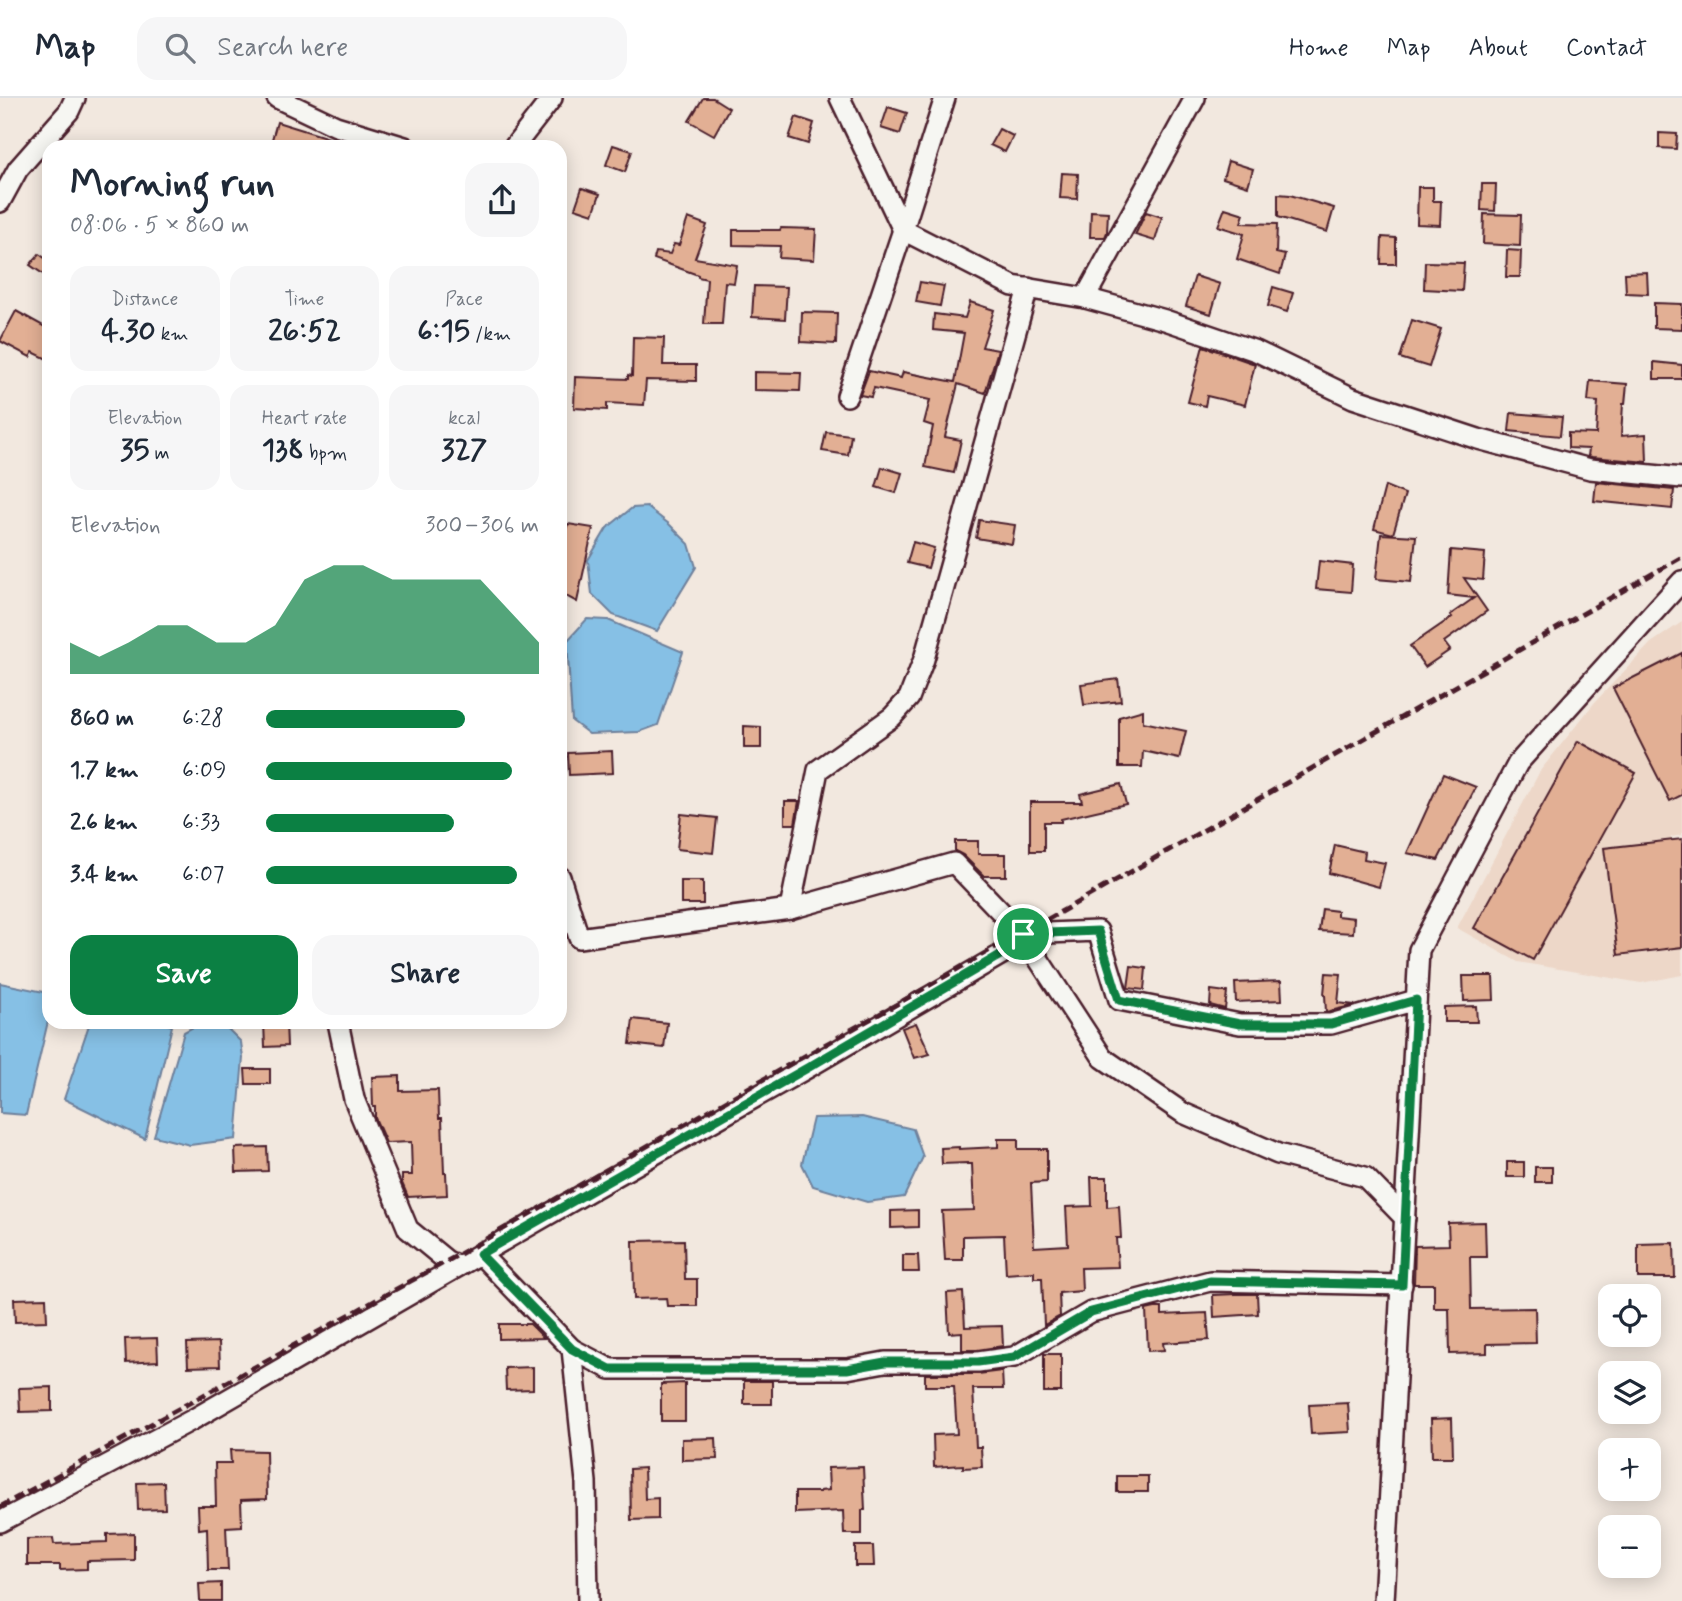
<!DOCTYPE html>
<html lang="en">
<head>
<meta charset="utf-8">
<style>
	:root { --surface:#fff; --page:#f6f6f7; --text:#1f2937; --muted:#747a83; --line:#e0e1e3; --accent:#0b8043 }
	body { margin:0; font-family:Mynerve,sans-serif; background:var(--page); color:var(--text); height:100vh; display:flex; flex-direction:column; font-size:26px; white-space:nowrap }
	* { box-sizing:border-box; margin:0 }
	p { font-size:23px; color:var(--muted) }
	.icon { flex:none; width:38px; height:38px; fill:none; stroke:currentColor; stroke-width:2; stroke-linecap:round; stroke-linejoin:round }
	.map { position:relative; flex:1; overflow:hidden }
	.sheet { position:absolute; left:42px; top:42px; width:525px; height:889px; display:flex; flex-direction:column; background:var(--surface); border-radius:21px; box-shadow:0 4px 18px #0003 }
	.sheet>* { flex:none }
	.buttons { position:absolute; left:1598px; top:1186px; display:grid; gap:14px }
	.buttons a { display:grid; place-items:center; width:63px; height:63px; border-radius:14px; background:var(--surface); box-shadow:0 4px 18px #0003; font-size:35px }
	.pin { position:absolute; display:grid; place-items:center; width:60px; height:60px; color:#fff; margin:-30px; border:4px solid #fff; border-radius:50%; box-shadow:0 2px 7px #0007 }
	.round { display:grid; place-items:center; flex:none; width:74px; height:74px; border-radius:21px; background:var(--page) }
	.head { display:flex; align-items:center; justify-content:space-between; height:119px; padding:0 28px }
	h1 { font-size:38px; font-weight:800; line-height:52px }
	.metrics { display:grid; grid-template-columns:repeat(3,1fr); gap:10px; height:119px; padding:7px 28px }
	.metrics div { display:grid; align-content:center; border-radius:18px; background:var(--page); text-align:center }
	.metrics b { font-size:30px; font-weight:800 }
	.metrics small { font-size:19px; font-weight:400 }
	.metrics p { font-size:19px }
	.chart { height:196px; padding:14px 28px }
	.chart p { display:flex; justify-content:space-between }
	.chart svg { width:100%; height:126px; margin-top:7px; fill:var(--accent); opacity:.7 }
	.action { display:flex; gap:14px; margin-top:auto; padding:14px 28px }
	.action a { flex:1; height:80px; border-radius:21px; background:var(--accent); color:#fff; font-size:28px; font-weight:800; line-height:80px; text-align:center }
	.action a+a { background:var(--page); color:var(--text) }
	ul { padding:0 28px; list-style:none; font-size:23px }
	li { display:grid; grid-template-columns:112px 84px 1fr; align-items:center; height:52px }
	li i { height:18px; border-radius:9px; background:var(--accent) }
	header { display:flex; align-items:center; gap:42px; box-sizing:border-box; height:98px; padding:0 35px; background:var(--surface); border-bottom:2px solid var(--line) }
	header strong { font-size:33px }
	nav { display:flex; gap:38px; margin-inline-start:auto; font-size:24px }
	.search { width:490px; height:63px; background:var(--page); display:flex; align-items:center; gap:18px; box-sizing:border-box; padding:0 24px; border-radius:21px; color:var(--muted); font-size:26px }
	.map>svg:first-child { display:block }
	.built { fill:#edd7c8; fill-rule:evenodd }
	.water { fill:#86c0e5; stroke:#6e809b; stroke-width:2 }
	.building { fill:#e2af94; stroke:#4a1f2b; stroke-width:2 }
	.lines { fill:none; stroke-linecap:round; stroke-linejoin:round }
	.minor-casing { stroke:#4a1f2b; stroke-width:24 }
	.minor { stroke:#f6f6f2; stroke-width:19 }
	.rail { stroke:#4a1f2b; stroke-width:5; stroke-dasharray:10 5; stroke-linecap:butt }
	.route-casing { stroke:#fff; stroke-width:14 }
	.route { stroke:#0b8043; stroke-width:9 }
</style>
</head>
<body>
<header>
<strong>Map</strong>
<div class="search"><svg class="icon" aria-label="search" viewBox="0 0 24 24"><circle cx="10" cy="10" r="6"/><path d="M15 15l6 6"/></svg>Search here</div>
<nav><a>Home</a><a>Map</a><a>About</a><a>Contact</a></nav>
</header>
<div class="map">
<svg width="1682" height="1503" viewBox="0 0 1682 1503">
	<rect width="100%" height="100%" fill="#f2e8df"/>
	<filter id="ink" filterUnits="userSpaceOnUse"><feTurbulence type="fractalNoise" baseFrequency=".0143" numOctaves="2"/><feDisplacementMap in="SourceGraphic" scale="14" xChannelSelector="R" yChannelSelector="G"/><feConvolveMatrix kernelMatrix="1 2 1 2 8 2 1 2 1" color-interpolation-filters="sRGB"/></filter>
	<g filter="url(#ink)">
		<path class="built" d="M1682,524v31l-69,35 57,113 12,-6v40l-11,2 11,101v37l-41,8 -123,-21 -61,-34 83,-157 55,-69 56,-59zM1577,644l59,32 -104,186 -58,-32zM1663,743l13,107 -58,7 -14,-107z"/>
		<g class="water">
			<polygon points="647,409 669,426 689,446 696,469 657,533 613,517 592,496 588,462 607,430 632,410"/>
			<polygon points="587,521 608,522 683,554 658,627 639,634 589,636 572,623 567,543"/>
			<polygon points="0,885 49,895 49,919 26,1017 0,1015"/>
			<polygon points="90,924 161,924 172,928 145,1041 64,1001"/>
			<polygon points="195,928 227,930 241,944 243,960 236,1041 190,1047 154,1038 184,934"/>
			<polygon points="862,1019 913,1031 923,1059 904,1099 867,1104 813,1088 802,1066 813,1020"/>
		</g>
		<g class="building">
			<polygon points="703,0 713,0 729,10 714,37 689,23"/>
			<polygon points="888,9 907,15 900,36 881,30"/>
			<polygon points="796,19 814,25 808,46 789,40"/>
			<polygon points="277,24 345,45 345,49 282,49 271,45"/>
			<polygon points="999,31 1013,38 1005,54 990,47"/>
			<polygon points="1659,35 1677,36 1676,51 1659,50"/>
			<polygon points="613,47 632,53 625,74 606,67"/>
			<polygon points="1228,63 1253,71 1248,88 1223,80"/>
			<polygon points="1062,75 1078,76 1077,101 1060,100"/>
			<polygon points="1482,86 1496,86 1495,113 1481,112"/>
			<polygon points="1418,89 1433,89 1433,103 1441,103 1440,127 1417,126"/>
			<polygon points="582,90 600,96 593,116 575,110"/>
			<polygon points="1278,96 1290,97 1334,110 1327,134 1278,119"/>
			<polygon points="1225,110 1244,116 1241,125 1277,126 1276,155 1285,157 1280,176 1237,161 1244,136 1218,128"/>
			<polygon points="1091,113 1108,114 1107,134 1105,139 1090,139"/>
			<polygon points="1146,114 1162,119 1155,143 1135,137"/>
			<polygon points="1484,116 1521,117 1520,148 1483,146"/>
			<polygon points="688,120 707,127 695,160 737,167 734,185 725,184 722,226 704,226 707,181 698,179 698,177 654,161 656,154 670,156 674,146 679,147"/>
			<polygon points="781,130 816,131 814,162 779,160 780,148 733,147 733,132 780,132"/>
			<polygon points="1382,139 1396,140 1396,166 1381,166"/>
			<polygon points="1507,152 1521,153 1520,179 1506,179"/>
			<polygon points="39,156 49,163 49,180 30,167"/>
			<polygon points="1425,164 1464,165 1462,193 1424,191"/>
			<polygon points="1647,174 1648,196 1626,195 1625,175"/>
			<polygon points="1195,178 1220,186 1211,216 1186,208"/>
			<polygon points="920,184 944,188 940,208 916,204"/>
			<polygon points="754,188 787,189 785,221 752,219"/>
			<polygon points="1273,189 1293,195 1287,214 1268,208"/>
			<polygon points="970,204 994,212 982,249 998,252 985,295 958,286 945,339 961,342 954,375 925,369 933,328 924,325 930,302 874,290 871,299 860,297 869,273 901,280 903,274 955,284 964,235 933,232 934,216 965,220"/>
			<polygon points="1654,205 1682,206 1682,231 1654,230"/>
			<polygon points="16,213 49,231 49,262 33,254 30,259 0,243"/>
			<polygon points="802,214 837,215 836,246 801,244"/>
			<polygon points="1412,222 1441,231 1429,269 1400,260"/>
			<polygon points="633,239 664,240 663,267 696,267 696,283 646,282 644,307 607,305 607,312 574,310 575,279 628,281 628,277 632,278"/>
			<polygon points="1203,248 1255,266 1245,307 1207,298 1205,308 1188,304"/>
			<polygon points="1654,264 1682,267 1682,281 1654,281"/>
			<polygon points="754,274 801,275 800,293 754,292"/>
			<polygon points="1590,283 1627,286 1625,306 1623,306 1621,338 1646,336 1647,364 1592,359 1588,358 1589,351 1568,350 1568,335 1596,336 1598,304 1588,303"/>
			<polygon points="1511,315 1562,319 1560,338 1509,333"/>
			<polygon points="826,334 851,337 848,357 822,353"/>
			<polygon points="882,369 902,375 896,395 876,389"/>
			<polygon points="1596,384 1674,392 1672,411 1594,403"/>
			<polygon points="1385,388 1405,396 1393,436 1374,431"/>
			<polygon points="979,422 1015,427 1012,446 976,440"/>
			<polygon points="568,426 593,430 577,504 560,495 560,446"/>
			<polygon points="1381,436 1416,438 1411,484 1376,481"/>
			<polygon points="913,444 934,450 928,470 907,465"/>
			<polygon points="1451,452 1485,455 1483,482 1464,480 1487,513 1444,544 1450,552 1425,569 1410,548 1452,519 1450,517 1474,500 1448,497"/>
			<polygon points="1319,463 1353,467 1351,494 1316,491"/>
			<polygon points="1682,555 1682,697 1670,703 1613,590"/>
			<polygon points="1118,581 1121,603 1084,607 1081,586"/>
			<polygon points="1143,612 1143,624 1186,633 1179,661 1143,653 1142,669 1119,669 1119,619"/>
			<polygon points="744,628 761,629 761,650 744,650"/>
			<polygon points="1578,643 1636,675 1533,862 1474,830"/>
			<polygon points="612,653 613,675 569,677 568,655"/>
			<polygon points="1443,676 1476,689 1438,762 1407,755"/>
			<polygon points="1121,686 1126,706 1061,721 1061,724 1044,724 1044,753 1030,753 1030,704 1082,704 1080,696"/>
			<polygon points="785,703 799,703 795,726 785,726"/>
			<polygon points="681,716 717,720 713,755 677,751"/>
			<polygon points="1682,741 1682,849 1618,857 1604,750"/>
			<polygon points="955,743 978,743 978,756 1006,756 1006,778 984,778 963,757 955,753"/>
			<polygon points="1335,747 1365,754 1364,761 1385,765 1379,789 1329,775"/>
			<rect x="681" y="783" width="22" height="23"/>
			<polygon points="1322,811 1337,813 1337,818 1354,820 1353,835 1319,833"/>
			<polygon points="1131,868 1146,870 1144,892 1128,890"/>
			<polygon points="1326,875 1341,876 1338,905 1355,907 1326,914 1325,897 1324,896"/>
			<polygon points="1463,878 1493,878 1494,902 1464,903"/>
			<polygon points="1281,883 1282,902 1236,904 1235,885"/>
			<polygon points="1211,892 1227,894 1225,911 1210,907"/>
			<polygon points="1476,908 1477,924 1444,924 1444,909"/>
			<polygon points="633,921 667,925 664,950 630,946"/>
			<polygon points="264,924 286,924 287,948 265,949"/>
			<polygon points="916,925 930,956 914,960 902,930"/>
			<polygon points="245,971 270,971 270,986 246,986"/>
			<polygon points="400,978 400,993 438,992 439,1020 442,1020 444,1075 446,1075 447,1097 408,1099 402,1085 402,1077 412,1077 411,1044 386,1045 375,1020 375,1009 373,1009 372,979"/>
			<polygon points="998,1041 1018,1041 1018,1051 1047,1051 1047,1084 1031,1085 1034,1149 1068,1147 1066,1109 1092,1108 1091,1079 1107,1079 1107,1109 1119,1108 1121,1140 1116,1140 1118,1169 1081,1170 1082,1193 1059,1195 1060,1218 1044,1227 1042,1180 1034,1180 1034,1174 1006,1176 1004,1137 963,1138 963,1162 945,1162 942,1113 974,1112 972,1066 967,1066 967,1065 942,1066 941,1050 959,1049 959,1051 998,1049"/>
			<polygon points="267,1049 268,1073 236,1074 235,1050"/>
			<rect x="1507" y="1064" width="17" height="15"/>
			<rect x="1535" y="1069" width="17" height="15"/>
			<polygon points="918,1112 918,1129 891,1130 891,1113"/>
			<polygon points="1485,1124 1486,1159 1470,1159 1471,1211 1535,1210 1536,1245 1487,1246 1487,1255 1450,1256 1449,1210 1434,1210 1434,1186 1414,1186 1415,1148 1449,1147 1448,1125"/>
			<polygon points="684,1142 685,1181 697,1181 697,1208 667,1208 666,1200 634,1201 633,1143"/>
			<polygon points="1674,1145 1675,1180 1638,1180 1638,1146"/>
			<polygon points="903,1157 918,1157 919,1174 903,1174"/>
			<polygon points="963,1194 965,1229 1002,1228 1003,1248 977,1252 962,1252 962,1234 949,1235 947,1195"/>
			<polygon points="1236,1196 1257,1196 1258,1216 1214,1219 1213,1197"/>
			<polygon points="46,1200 47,1223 15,1224 14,1201"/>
			<polygon points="1155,1210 1162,1210 1162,1217 1207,1215 1209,1242 1163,1245 1164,1252 1148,1253 1146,1212"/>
			<polygon points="499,1226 530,1226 544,1240 499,1241"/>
			<polygon points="157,1240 158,1263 126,1265 125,1241"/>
			<polygon points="219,1244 220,1268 188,1269 187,1245"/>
			<rect x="1044" y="1256" width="17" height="38"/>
			<polygon points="533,1269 533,1291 506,1292 505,1270"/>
			<polygon points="1002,1273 1003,1291 973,1291 976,1349 981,1349 982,1369 963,1370 963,1367 934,1369 933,1337 957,1336 954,1288 925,1288 925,1276 978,1276"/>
			<rect x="744" y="1283" width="28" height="23"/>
			<polygon points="685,1285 685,1323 661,1323 661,1286"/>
			<polygon points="52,1289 52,1313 20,1314 19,1290"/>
			<polygon points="1348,1305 1350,1334 1311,1336 1309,1307"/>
			<polygon points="1452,1320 1453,1359 1432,1359 1431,1321"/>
			<polygon points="716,1340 717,1361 682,1362 682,1341"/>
			<polygon points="230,1352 266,1353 267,1401 241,1402 242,1428 226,1429 228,1472 208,1472 207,1430 199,1431 198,1408 216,1408 215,1365 231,1365"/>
			<polygon points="863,1369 865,1412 862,1412 862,1436 844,1436 843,1413 795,1415 795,1394 820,1394 820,1393 829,1392 828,1370"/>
			<polygon points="644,1370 645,1401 658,1400 658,1421 631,1422 630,1371"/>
			<rect x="1117" y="1378" width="31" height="16"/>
			<polygon points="164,1384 165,1411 138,1412 137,1385"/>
			<polygon points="134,1435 134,1462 87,1463 87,1471 60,1472 60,1467 27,1467 27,1441 53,1440 54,1446 107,1444 107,1436"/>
			<polygon points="855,1448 873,1448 874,1468 855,1468"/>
			<polygon points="221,1485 221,1503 200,1503 199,1486"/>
		</g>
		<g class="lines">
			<defs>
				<g id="minor">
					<polyline points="277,0 336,28 405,49"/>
					<polyline points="840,0 903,132 1013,188 1085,200 1195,0"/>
					<polyline points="514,49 552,0"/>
					<polyline points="0,104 18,71 69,13 75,0"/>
					<polyline points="1085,200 1165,222 1256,253 1353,300 1478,341 1590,371 1682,380"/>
					<polyline points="847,298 903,132 945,0"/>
					<polyline points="560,779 579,840 790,811 954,765 1022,836 1103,960 1183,1015 1278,1056 1365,1079 1405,1120"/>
					<polyline points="790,811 818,672 892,619 909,600 924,561 1028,190"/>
					<polyline points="1022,836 1098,833 1119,902 1240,926 1331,926 1416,902"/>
					<polyline points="338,924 354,1001 408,1131 447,1163 459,1168"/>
					<polyline points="480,1156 572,1251 586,1384 588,1503"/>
					<polyline points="572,1251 610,1271 847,1271 885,1264 978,1264 1014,1259 1091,1214 1210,1183 1402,1187"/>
					<polyline points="0,1424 192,1322 591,1092 809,969 1026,842"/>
					<polyline points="1384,1503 1419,852 1518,665 1682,483"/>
				</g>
			</defs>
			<use href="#minor" class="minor-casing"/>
			<use href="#minor" class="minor"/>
			<polyline class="rail" points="0,1409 460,1156 769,978 1022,836 1682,459"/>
		</g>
	</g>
	<g class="lines" filter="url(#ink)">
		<defs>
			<polygon id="route" points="1098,833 1119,902 1240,926 1331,926 1416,902 1402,1187 1210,1183 1091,1214 1014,1259 978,1264 885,1264 847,1271 610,1271 572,1251 480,1156 809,969 1026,842 1023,836"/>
		</defs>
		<use href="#route" class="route-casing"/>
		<use href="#route" class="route"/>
	</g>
</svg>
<div class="buttons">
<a><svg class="icon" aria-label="locate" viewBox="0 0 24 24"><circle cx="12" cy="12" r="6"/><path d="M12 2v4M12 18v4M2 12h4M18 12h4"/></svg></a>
<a><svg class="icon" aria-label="layers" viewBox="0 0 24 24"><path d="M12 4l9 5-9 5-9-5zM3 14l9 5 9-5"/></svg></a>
<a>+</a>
<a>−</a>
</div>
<div class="pin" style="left:1023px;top:836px;background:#1e9e55"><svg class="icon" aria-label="arrive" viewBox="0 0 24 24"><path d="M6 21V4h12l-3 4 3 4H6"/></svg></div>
<section class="sheet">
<div class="head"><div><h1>Morning run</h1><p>08:06 · 5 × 860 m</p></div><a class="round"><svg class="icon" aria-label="share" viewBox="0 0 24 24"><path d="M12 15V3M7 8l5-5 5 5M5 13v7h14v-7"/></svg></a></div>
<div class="metrics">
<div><p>Distance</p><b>4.30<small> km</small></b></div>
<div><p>Time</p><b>26:52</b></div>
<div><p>Pace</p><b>6:15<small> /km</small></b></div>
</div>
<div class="metrics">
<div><p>Elevation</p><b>35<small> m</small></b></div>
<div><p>Heart rate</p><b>138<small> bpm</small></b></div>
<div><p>kcal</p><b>327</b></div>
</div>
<div class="chart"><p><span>Elevation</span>300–306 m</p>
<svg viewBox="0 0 160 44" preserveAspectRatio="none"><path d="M0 44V33L10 38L20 33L30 27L40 27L50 33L60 33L70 27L80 11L90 6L100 6L110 11L120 11L130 11L140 11L150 22L160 33V44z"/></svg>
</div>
<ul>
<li><b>860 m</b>6:28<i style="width:73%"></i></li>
<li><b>1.7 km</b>6:09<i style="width:90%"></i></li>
<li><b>2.6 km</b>6:33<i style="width:69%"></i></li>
<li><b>3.4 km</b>6:07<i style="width:92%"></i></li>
</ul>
<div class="action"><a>Save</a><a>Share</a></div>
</section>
</div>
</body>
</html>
